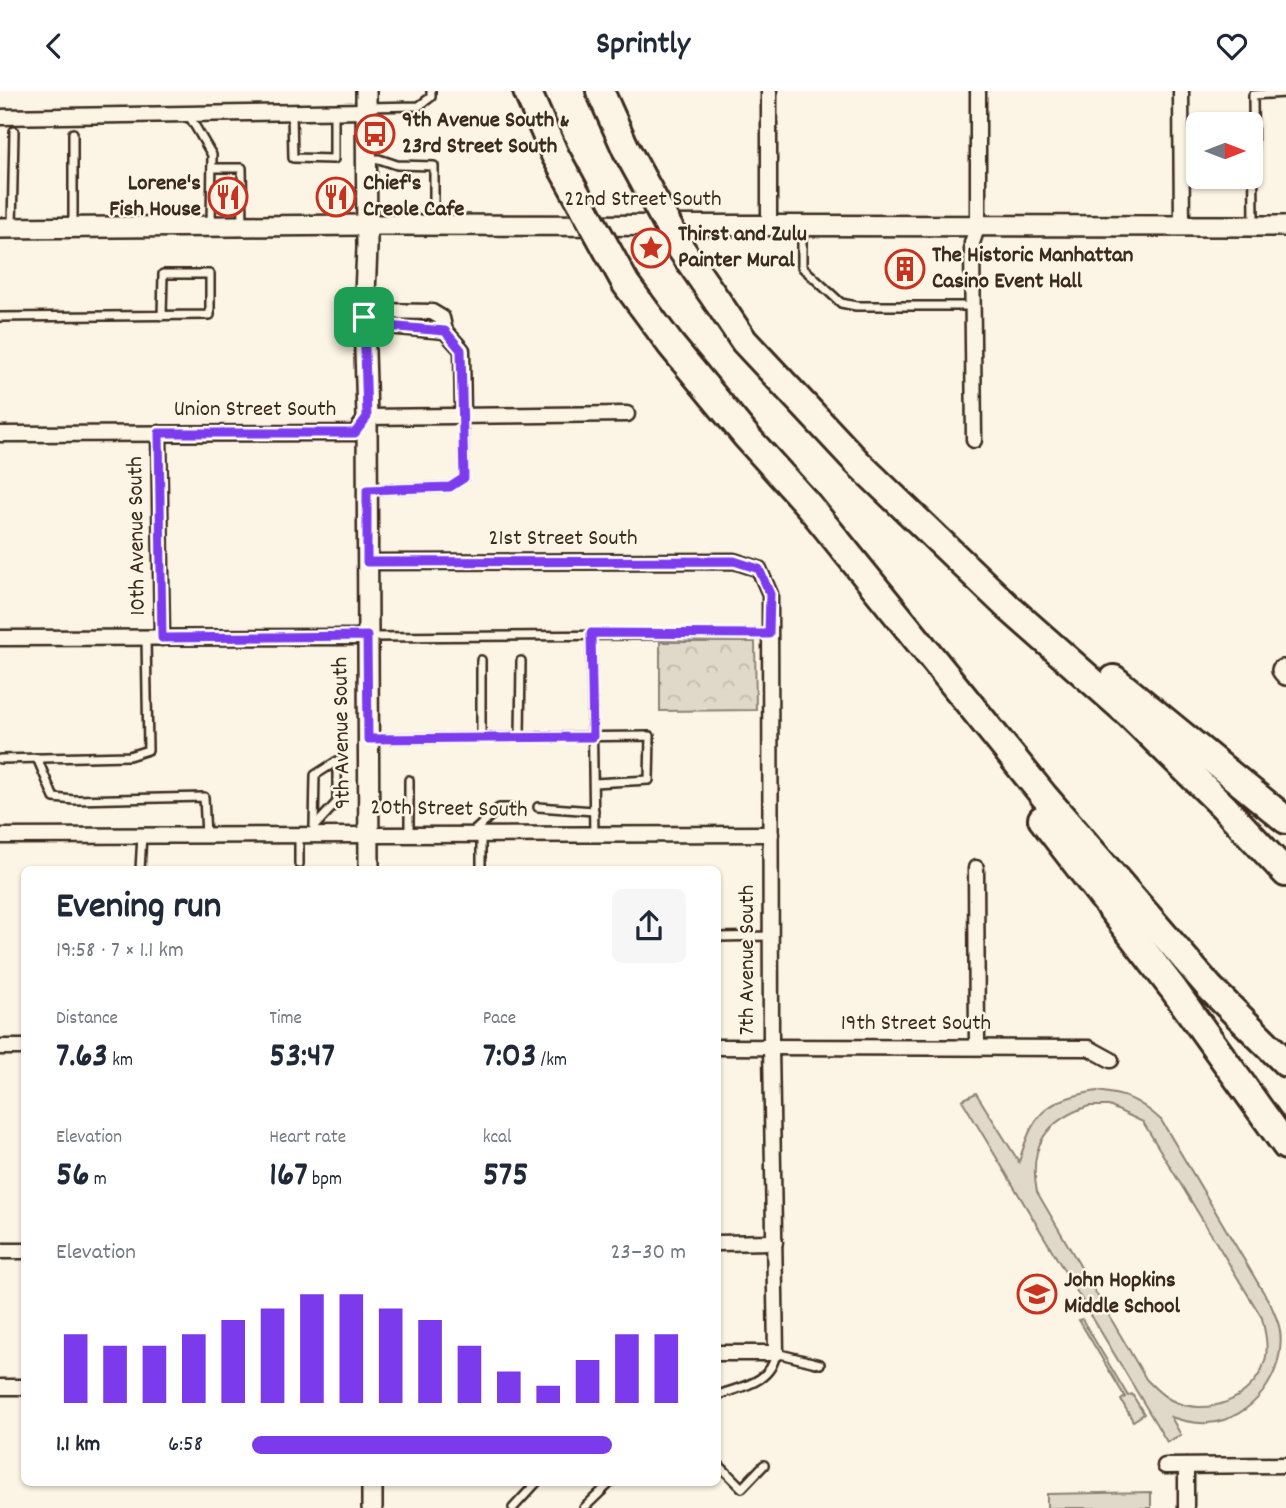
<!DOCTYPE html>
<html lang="en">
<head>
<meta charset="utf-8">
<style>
	:root { --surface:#fff; --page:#f6f6f7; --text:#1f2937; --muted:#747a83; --accent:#7c3aed }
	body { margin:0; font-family:Dekko,sans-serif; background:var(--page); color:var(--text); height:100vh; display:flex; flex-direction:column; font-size:26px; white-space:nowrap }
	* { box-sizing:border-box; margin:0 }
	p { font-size:23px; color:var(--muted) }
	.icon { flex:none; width:38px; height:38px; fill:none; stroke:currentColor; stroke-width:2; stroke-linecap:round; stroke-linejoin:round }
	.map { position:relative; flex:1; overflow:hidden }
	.details { position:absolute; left:21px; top:775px; width:700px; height:620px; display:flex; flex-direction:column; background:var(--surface); border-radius:10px; box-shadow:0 2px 5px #0004 }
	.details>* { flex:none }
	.needle { width:46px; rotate:90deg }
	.buttons { position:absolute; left:1186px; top:21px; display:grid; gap:14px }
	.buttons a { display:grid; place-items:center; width:77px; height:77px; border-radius:10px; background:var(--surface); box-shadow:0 2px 5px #0004; font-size:35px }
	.pin { position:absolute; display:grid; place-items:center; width:60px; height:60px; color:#fff; margin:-30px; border-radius:14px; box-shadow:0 4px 10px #0006 }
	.round { display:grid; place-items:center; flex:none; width:74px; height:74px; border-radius:10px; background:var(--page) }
	.overview { display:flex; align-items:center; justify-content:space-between; height:119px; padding:0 35px }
	h1 { font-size:38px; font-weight:800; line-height:52px }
	.stats { display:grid; grid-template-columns:repeat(3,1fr); gap:10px; height:119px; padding:7px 35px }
	.stats div { display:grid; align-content:center }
	.stats b { font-size:35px; font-weight:800 }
	.stats small { font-size:19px; font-weight:400 }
	.stats p { font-size:19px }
	.chart { height:196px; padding:14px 35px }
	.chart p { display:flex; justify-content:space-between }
	.chart svg { width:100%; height:126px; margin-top:7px; stroke:var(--accent); stroke-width:6 }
	ul { padding:0 35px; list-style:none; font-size:23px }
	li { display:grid; grid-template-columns:112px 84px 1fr; align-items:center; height:52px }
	li i { height:18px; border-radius:9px; background:var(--accent) }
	header { display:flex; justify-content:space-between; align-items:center; height:91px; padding:0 35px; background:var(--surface); font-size:32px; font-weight:800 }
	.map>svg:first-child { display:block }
	.green { fill:#e0d8c8; stroke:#8e8173; stroke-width:2; fill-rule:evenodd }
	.park { fill:url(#park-crowns); stroke:#8e8173; stroke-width:2 }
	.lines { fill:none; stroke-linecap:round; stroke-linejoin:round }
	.lane-casing { stroke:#3b2a1e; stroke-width:12 }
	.street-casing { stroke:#3b2a1e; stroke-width:19 }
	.secondary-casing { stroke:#3b2a1e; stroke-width:24 }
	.highway-casing { stroke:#3b2a1e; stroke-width:32 }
	.lane { stroke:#fcf5e5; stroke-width:7 }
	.street { stroke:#fcf5e5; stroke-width:14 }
	.secondary { stroke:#fcf5e5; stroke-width:19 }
	.highway { stroke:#fcf5e5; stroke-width:26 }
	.highway-bridge-casing { stroke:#3b2a1e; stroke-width:32; stroke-linecap:butt }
	.highway-bridge { stroke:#fcf5e5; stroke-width:26 }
	.route-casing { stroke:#fff; stroke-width:14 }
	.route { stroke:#7c3aed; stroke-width:9 }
	.labels { text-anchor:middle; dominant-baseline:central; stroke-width:5; stroke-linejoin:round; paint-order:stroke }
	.poi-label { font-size:23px; font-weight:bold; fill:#3b2a1e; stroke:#fcf5e5; text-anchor:start }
	.street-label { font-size:23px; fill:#3b2a1e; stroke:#fcf5e5 }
</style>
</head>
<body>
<header><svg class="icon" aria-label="back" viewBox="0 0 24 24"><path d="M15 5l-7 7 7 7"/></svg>Sprintly<svg class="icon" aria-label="heart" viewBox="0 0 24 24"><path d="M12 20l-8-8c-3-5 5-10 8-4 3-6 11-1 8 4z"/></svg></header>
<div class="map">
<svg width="1286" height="1417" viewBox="0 0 1286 1417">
	<defs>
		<pattern id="park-crowns" width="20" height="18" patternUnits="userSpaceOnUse" patternTransform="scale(1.75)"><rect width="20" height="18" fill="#e0d8c8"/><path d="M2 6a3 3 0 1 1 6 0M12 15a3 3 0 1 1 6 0" fill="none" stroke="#c1baab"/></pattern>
	</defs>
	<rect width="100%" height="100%" fill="#fcf5e5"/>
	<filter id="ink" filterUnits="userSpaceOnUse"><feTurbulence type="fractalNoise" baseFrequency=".0143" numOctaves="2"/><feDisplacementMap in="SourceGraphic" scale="14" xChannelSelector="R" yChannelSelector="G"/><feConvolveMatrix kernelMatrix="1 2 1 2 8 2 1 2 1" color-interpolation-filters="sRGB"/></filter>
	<g filter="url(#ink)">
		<g class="green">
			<path d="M1097,1000c30,4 41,8 64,29l110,185c3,8 8,17 9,26 6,43 -28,89 -72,92 -13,1 -25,-2 -37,-6l10,18 -14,7 -205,-342 14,-7 43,69c14,-49 26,-62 78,-71zM1089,1015h20l34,16 119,196c3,13 7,30 3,43 -12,39 -59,57 -94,39 -10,-5 -17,-13 -25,-21l-109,-187c-9,-46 9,-72 52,-86z"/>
			<polygon points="1082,1228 1128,1305 1132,1303 1144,1323 1133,1330 1121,1309 1125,1306 1079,1229"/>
			<polygon points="1151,1401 1151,1417 1047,1417 1047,1403"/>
		</g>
		<polygon class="park" points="660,551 755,551 756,619 660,620"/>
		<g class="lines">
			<defs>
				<g id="lane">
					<polyline points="367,16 419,15 431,6 431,0"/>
					<polyline points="292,22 293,67 334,68 334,21"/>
					<polyline points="188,23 212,64 211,134"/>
					<polyline points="73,42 73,135"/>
					<polyline points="368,68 379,68 397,74 434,75 434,133"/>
					<polyline points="212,77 242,77 243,134"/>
					<polyline points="1254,134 1253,4 1286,2"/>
					<polyline points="12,136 14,40"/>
					<polyline points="802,138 802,176 841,212 856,215 972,215"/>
					<polyline points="0,226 210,224 210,183 163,183 162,225"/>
					<polyline points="367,399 450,396 464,387 463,326"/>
					<polyline points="591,543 594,744"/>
					<polyline points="371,546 769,543"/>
					<polyline points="520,646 521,570"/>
					<polyline points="481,647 481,569"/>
					<polyline points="368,648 650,645 649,689 594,692"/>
					<polyline points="37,667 54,707 74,709 204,706 206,745"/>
					<polyline points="0,668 129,665 148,659 146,547"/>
					<polyline points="538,716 594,720"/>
					<polyline points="314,736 337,711 337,670 315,684 314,736 314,743"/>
					<polyline points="472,742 499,717 515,717"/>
					<polyline points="409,745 409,689"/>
					<polyline points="481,745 481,779"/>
					<polyline points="299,773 299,745"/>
					<polyline points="140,779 142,744"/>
					<polyline points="718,846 771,845"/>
					<path d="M718,1304c25,-9 53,-12 58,-42l44,11"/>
					<polyline points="718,1373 742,1397 764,1374"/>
					<polyline points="513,1417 537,1391"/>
					<polyline points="584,1417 611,1391"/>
				</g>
				<g id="street">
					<polyline points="769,0 769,133"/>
					<polyline points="1181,0 1182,135"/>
					<polyline points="0,26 366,20"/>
					<polyline points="364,226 370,226 375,220 432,221 442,227 445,240 462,259 463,326"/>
					<polyline points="370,226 375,234 445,240"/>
					<polyline points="159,342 162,547"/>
					<polyline points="0,343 355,342 367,326 627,323"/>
					<polyline points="974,349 972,152 978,134 978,0"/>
					<polyline points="367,471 734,470 759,478 770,503 771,956 776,1262 718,1262"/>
					<polyline points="0,547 367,546"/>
					<polyline points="0,745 771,743"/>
					<polyline points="976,777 977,955"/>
					<polyline points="0,956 24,956"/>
					<polyline points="718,956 1089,957 1111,969"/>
					<polyline points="718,1152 775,1151"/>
					<polyline points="0,1160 24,1160"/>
					<polyline points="0,1296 24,1296"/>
					<polyline points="1165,1375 1286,1374"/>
					<polyline points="1186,1375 1186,1417"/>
				</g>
				<g id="secondary">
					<polyline points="366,0 367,157 364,226 367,326 369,779"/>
					<polyline points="0,137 367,134 1286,135"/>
					<polyline points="1282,579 1286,584"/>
					<polyline points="372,1417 372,1391"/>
				</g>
				<g id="highway">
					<polyline points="527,0 555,64"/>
					<polyline points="600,0 626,58"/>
					<polyline points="717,210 744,250 858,372 1007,515 1128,622 1223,715 1286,782"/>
					<polyline points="640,212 671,254 746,345 809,415 1044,705 1210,897 1286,972"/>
					<polyline points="1114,588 1286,729"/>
					<polyline points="1042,728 1174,899 1286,1055"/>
				</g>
			</defs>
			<use href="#lane" class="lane-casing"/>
			<use href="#street" class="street-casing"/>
			<use href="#secondary" class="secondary-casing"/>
			<use href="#highway" class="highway-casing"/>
			<use href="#lane" class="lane"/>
			<use href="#street" class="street"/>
			<use href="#secondary" class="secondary"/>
			<use href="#highway" class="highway"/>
			<defs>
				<g id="highway-bridge">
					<polyline points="626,58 679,155 717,210"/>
					<polyline points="555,64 626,193 640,212"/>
				</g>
			</defs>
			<use href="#highway-bridge" class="highway-bridge-casing"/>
			<use href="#highway-bridge" class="highway-bridge"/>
		</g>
	</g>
	<g class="lines" filter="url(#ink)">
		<defs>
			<polygon id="route" points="364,226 370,226 375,234 445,240 461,259 464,387 450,396 367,399 367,471 734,470 759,478 770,503 769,543 591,542 593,646 368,648 367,545 162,547 159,342 355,342 367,326"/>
		</defs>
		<use href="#route" class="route-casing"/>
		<use href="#route" class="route"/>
	</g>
	<defs>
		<symbol id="bus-ring" viewBox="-11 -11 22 22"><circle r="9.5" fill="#fcf5e5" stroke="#c8321e" stroke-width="1.5"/><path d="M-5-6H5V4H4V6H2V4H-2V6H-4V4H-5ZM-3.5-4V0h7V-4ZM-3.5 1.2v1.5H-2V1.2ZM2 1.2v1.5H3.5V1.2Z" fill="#c8321e"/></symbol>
		<symbol id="restaurant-ring" viewBox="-11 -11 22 22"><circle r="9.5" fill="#fcf5e5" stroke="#c8321e" stroke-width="1.5"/><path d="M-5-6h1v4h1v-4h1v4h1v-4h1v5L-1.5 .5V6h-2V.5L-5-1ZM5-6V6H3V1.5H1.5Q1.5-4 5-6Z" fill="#c8321e"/></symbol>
		<symbol id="sight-ring" viewBox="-11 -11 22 22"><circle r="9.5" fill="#fcf5e5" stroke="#c8321e" stroke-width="1.5"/><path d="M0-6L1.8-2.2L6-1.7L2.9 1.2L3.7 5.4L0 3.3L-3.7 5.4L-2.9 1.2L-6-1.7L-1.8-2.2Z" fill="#c8321e"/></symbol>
		<symbol id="building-ring" viewBox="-11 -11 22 22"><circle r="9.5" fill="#fcf5e5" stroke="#c8321e" stroke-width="1.5"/><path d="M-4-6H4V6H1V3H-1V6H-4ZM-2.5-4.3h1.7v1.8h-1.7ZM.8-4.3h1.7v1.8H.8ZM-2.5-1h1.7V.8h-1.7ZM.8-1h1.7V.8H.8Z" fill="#c8321e"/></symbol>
		<symbol id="school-ring" viewBox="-11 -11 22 22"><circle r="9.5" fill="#fcf5e5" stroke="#c8321e" stroke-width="1.5"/><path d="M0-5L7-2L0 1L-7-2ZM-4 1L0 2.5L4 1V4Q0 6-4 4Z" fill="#c8321e"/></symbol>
	</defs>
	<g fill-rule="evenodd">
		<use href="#bus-ring" x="353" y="21" width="44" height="44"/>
		<use href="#restaurant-ring" x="206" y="84" width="44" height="44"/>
		<use href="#restaurant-ring" x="314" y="84" width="44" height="44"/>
		<use href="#sight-ring" x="629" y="135" width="44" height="44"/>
		<use href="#building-ring" x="883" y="156" width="44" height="44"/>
		<use href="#school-ring" x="1015" y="1181" width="44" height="44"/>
	</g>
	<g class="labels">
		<g class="poi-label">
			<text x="402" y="30">9th Avenue South &amp;<tspan x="402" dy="26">23rd Street South</tspan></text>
			<text x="201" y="93" text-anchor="end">Lorene's<tspan x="201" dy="26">Fish House</tspan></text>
			<text x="363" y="93">Chief's<tspan x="363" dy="26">Creole Cafe</tspan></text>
			<text x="678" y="144">Thirst and Zulu<tspan x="678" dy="26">Painter Mural</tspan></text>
			<text x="932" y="165">The Historic Manhattan<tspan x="932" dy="26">Casino Event Hall</tspan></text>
			<text x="1064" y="1190">John Hopkins<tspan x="1064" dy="26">Middle School</tspan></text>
		</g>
		<g class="street-label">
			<text x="643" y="109">22nd Street South</text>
			<text x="255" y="319">Union Street South</text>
			<text transform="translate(138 445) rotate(-91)">10th Avenue South</text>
			<text x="563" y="448">21st Street South</text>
			<text transform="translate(343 642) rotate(-91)">9th Avenue South</text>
			<text transform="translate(449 719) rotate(1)">20th Street South</text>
			<text transform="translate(748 869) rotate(-90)">7th Avenue South</text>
			<text x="916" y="933">19th Street South</text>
		</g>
	</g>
</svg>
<div class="buttons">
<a><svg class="needle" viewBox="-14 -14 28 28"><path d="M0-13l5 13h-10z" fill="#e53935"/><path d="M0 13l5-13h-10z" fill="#747a83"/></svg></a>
</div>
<div class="pin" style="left:364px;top:226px;background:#1e9e55"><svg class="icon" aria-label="arrive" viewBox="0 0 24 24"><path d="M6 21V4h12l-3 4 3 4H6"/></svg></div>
<section class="details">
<div class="overview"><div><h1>Evening run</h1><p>19:58 · 7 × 1.1 km</p></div><a class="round"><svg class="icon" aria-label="share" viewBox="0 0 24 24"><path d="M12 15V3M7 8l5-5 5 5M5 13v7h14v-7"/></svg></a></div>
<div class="stats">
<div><p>Distance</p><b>7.63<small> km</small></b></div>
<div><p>Time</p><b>53:47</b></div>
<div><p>Pace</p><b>7:03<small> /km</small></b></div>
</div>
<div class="stats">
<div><p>Elevation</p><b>56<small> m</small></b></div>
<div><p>Heart rate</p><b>167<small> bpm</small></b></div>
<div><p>kcal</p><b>575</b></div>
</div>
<div class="chart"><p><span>Elevation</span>23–30 m</p>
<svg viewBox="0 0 160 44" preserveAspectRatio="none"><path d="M5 44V20M15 44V24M25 44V24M35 44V20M45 44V15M55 44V11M65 44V6M75 44V6M85 44V11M95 44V15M105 44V24M115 44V33M125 44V38M135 44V29M145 44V20M155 44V20"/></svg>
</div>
<ul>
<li><b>1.1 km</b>6:58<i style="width:83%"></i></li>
</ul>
</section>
</div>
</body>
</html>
